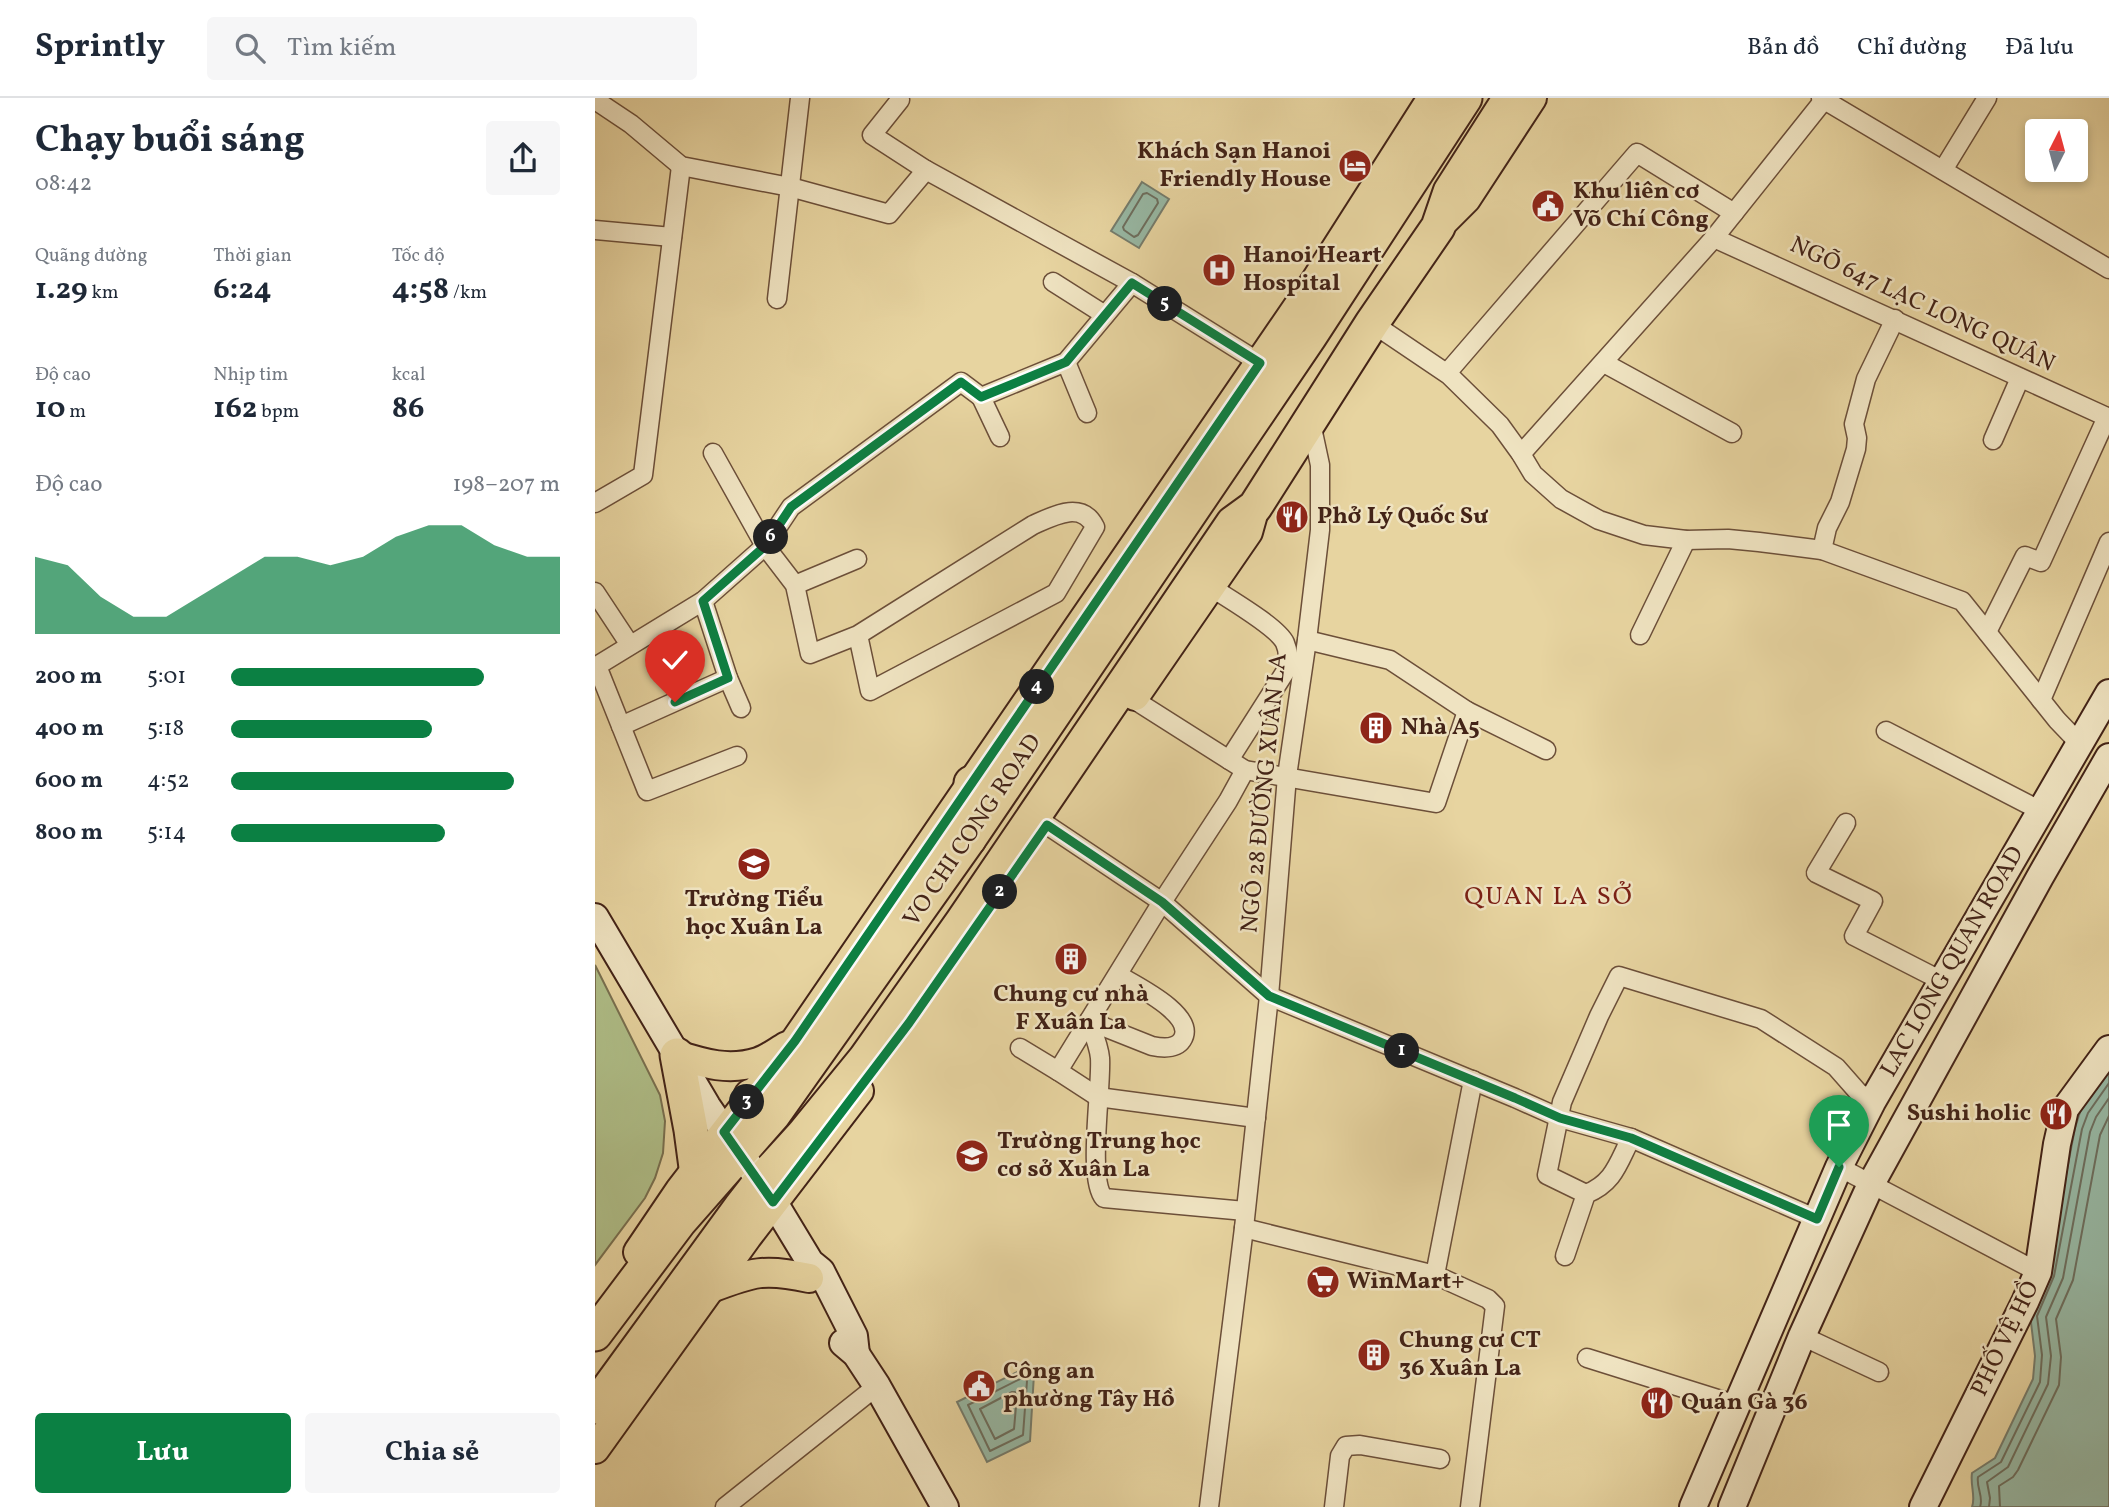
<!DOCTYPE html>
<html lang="vi">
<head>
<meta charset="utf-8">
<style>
	:root { --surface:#fff; --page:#f6f6f7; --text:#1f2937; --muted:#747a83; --line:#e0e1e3; --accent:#0b8043 }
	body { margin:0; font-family:Vollkorn,serif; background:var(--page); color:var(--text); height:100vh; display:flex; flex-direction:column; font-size:26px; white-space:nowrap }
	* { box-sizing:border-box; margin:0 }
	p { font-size:23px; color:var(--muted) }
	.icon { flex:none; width:38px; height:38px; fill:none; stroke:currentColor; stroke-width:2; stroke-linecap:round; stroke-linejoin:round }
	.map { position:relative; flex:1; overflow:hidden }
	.panel { display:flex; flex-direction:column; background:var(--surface); width:595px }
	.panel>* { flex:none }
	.needle { width:46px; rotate:6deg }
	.tools { position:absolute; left:1430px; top:21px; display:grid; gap:14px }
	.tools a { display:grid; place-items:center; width:63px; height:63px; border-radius:7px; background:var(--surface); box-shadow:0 4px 10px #0003; font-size:35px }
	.pin { position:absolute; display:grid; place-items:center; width:60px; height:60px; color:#fff; margin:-72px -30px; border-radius:50% 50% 50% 0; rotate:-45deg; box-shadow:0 0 7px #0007 }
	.pin .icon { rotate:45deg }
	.km { position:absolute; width:35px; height:35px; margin:-18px; border-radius:50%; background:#222; color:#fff; font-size:19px; line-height:35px; text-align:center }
	.round { display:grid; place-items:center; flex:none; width:74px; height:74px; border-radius:7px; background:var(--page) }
	.overview { display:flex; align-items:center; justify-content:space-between; height:119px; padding:0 35px }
	h1 { font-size:38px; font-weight:700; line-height:52px }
	.stats { display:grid; grid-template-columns:repeat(3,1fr); gap:10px; height:119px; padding:7px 35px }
	.stats div { display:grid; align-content:center }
	.stats b { font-size:30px; font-weight:700 }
	.stats small { font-size:19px; font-weight:400 }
	.stats p { font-size:19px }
	.chart { height:196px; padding:14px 35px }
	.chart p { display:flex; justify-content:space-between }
	.chart svg { width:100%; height:126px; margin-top:7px; fill:var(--accent); opacity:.7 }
	.primary-button { display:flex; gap:14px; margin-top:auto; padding:14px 35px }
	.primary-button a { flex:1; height:80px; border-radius:7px; background:var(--accent); color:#fff; font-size:28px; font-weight:700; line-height:80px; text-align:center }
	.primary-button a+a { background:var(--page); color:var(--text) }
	ul { padding:0 35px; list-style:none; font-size:23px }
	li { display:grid; grid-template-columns:112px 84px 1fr; align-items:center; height:52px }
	li i { height:18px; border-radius:9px; background:var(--accent) }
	header { display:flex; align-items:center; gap:42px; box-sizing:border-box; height:98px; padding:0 35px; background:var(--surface); border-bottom:2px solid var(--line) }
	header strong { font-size:33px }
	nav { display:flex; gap:38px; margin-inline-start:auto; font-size:24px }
	.search { width:490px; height:63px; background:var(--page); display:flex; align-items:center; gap:18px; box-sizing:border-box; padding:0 24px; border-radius:7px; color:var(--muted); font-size:26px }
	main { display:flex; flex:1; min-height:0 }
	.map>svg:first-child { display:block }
	.green { fill:#afbe88; stroke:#797050; stroke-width:2 }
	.water { fill:#97b8a4; stroke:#757c6c; stroke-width:2 }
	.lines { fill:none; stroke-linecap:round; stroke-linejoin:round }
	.shore { stroke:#6d6e5e; stroke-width:2 }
	.street-casing { stroke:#6c4f39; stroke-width:21 }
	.secondary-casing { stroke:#432317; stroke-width:30 }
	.primary-casing { stroke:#432317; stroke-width:32 }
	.highway-casing { stroke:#432317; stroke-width:37 }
	.street { stroke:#efe3c1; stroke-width:18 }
	.secondary { stroke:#efe3c1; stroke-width:26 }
	.primary { stroke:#e7d4a0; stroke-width:28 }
	.highway { stroke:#e7d4a0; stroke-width:33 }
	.route-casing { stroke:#fff; stroke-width:14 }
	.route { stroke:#0b8043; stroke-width:9 }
	.labels { text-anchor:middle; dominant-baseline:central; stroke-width:5; stroke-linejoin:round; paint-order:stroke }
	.poi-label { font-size:24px; font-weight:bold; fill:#432317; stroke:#efe3c1; text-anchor:start }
	.street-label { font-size:24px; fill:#432317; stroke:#efe3c1 }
	.neighbourhood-label { font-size:26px; letter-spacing:2px; fill:#7a1f14; stroke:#efe3c1 }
</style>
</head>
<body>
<header>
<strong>Sprintly</strong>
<div class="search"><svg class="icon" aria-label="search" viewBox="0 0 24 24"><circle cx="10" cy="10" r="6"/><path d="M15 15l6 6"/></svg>Tìm kiếm</div>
<nav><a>Bản đồ</a><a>Chỉ đường</a><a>Đã lưu</a></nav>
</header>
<main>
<section class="panel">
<div class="overview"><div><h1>Chạy buổi sáng</h1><p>08:42</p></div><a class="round"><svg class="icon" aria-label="share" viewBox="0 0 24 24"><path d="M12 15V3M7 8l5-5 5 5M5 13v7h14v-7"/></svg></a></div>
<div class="stats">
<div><p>Quãng đường</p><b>1.29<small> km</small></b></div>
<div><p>Thời gian</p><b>6:24</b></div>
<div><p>Tốc độ</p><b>4:58<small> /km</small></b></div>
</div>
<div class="stats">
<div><p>Độ cao</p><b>10<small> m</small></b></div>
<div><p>Nhịp tim</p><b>162<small> bpm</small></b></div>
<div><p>kcal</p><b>86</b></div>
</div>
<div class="chart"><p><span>Độ cao</span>198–207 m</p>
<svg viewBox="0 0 160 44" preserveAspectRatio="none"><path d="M0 44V17L10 20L20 31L30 38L40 38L50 31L60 24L70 17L80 17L90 20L100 17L110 10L120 6L130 6L140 13L150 17L160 17V44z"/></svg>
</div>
<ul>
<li><b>200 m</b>5:01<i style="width:77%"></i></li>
<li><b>400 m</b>5:18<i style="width:61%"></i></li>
<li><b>600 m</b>4:52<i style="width:86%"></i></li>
<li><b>800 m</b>5:14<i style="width:65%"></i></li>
</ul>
<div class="primary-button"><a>Lưu</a><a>Chia sẻ</a></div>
</section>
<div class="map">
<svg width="1514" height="1409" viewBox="0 0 1514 1409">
	<rect width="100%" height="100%" fill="#e7d4a0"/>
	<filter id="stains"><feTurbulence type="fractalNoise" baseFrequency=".00286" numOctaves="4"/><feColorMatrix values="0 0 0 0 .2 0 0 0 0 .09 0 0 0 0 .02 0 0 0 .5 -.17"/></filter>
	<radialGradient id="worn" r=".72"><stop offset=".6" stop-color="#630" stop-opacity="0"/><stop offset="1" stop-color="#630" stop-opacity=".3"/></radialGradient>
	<polygon class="green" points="0,867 65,997 70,1023 68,1055 60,1080 50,1100 0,1167"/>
	<g class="water">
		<polygon points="547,84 574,101 544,150 516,133"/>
		<path d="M1514,973v436h-137c4,-10 -2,-22 0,-34l23,-15 38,-79 2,-23 -5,-42 17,-40 28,-146 6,-19z"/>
		<polygon points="432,1269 439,1276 435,1343 392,1364 362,1304"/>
	</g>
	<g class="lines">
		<g class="shore">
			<polygon points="552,95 562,101 563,105 543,137 539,139 529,132 528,129 548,96"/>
			<polygon points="427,1280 430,1280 432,1283 428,1337 395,1353 373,1307"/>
			<polygon points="417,1294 420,1294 422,1297 419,1331 400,1341 385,1311"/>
			<path d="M1385,1409c4,-10 -4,-20 -2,-30l23,-15 39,-80 2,-27 -5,-39 17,-40 28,-147 6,-16 21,-30"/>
			<polyline points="1394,1409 1395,1400 1392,1384 1413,1369 1453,1286 1456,1258 1451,1219 1468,1180 1495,1034 1501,1019 1514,1000"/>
			<polyline points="1405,1409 1404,1388 1418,1379 1423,1372 1464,1287 1466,1259 1461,1221 1478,1182 1505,1037 1514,1018"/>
		</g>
		<defs>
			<g id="street">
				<polyline points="1226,0 1514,171"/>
				<polyline points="0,2 36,26 86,68 195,89 294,116 331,72 537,185"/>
				<polyline points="305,2 277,37 331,72"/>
				<polyline points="1348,72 1392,0"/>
				<polyline points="0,132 77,139"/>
				<polyline points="1119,140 1514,320"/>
				<polyline points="458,184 510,217"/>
				<polyline points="182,201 205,0"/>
				<polyline points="777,225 854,277 905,327 926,356 938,376 966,401 1004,422 1049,437 1091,442 1133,441 1164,444 1227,452 1367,503 1462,622 1485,646"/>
				<polyline points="471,264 492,315"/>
				<polyline points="1009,265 1137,335"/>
				<polyline points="852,275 1042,55 1139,115"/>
				<polyline points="386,299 405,339"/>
				<polyline points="1398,342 1425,280"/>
				<path d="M118,355l52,93 30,39 15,69 48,-19 12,56 186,-98 39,-66c-13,-27 -42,-11 -62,-2l-175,110"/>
				<polyline points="926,356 1119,140 1229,2"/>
				<polyline points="0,405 48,377 86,68"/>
				<polyline points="1227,452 1232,430 1245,404 1261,351 1262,340 1259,326 1271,281 1300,221"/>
				<polyline points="200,487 262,461"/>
				<path d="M616,489c16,11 67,40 74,56 4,9 3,17 2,26l-58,91"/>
				<polyline points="0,494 35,547"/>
				<polyline points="108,503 133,580 146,610"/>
				<polyline points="1392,534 1430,458 1446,464 1512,319"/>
				<polyline points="1045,537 1091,442"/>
				<polyline points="712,542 795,562 872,613"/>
				<polyline points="2,568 52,693 142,658"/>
				<polyline points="0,569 108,503 170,448 196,409 366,284 386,299 471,264 537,185 665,265"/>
				<polyline points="538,601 650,672 841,705 872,613 951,652"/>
				<polyline points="1446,602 1514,444"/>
				<polyline points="26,628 133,580"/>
				<polyline points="1291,633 1446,713"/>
				<polyline points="650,672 633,703 567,804 463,973 503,999 661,1020"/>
				<polyline points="1251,725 1221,775 1278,803 1259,838 1347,883"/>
				<polyline points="452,727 567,804 674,898 920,1000 965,1020 1036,1040 1222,1121"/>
				<path d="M494,923c4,11 10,25 11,37 2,29 -13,121 4,140l141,13"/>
				<path d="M494,923l63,25c10,2 24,3 30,-6 16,-25 -48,-55 -64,-65"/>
				<polyline points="425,950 463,973"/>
				<polyline points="1244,1069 1443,1174"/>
				<polyline points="991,1096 952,1077 967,1004 1004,918 1024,878 1166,921 1241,969 1263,994 1277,1004"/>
				<polyline points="649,1130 840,1177 893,1201 900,1208 875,1409"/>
				<path d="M970,1158l21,-62c28,-11 32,-31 45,-56"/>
				<polyline points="840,1177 878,982"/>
				<polyline points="1207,1238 1284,1274"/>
				<polyline points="992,1260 1142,1307"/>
				<polyline points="130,1409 282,1288"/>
				<polyline points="614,1409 649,1130 674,898 692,678 712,542 725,432 725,367 716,325"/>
				<polyline points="739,1409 745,1358 751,1348 765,1347 845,1361"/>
			</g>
			<g id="secondary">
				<polyline points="0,819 112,1008 145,1056 166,1083 215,1164 226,1173 259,1238 261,1256"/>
				<polyline points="248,1245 261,1256 282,1288 350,1409"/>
				<polyline points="1098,1409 1244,1069 1277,1004 1514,595"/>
				<polyline points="1137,1409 1207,1238 1276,1086 1445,779 1514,659"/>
				<polyline points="1328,1409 1430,1204 1443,1174 1462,1046 1470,1011 1514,951"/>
			</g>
			<g id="primary">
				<polyline points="843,129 871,101 937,0"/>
				<polyline points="540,598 653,434 660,409"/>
				<path d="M82,957c28,9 52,16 81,7 10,-3 20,-11 29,-16"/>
				<polyline points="43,1154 85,1092 200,943 719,185 837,0"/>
				<path d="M116,1190c42,-16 53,-20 98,-10"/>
				<polyline points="0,1351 152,1139 264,993"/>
			</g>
			<g id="highway">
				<polyline points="374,741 376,685"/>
				<polyline points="82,957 96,1032 105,1099"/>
				<polyline points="145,1054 156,998"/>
				<polyline points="0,1236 85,1123 179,1016 374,741 715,238 870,0"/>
				<polyline points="0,1309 145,1110 166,1083 208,1037 270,961 367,824 638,425 660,409 777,225 843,129 855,94 915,0"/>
			</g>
		</defs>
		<use href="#street" class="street-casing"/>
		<use href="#secondary" class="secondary-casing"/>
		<use href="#primary" class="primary-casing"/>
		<use href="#highway" class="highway-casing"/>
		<use href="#street" class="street"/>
		<use href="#secondary" class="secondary"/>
		<use href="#primary" class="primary"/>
		<use href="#highway" class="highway"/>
	</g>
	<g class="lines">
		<defs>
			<polyline id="route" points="80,604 133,580 108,503 170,448 196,409 366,284 386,299 471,264 537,185 665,265 200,943 129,1034 178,1104 314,925 452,727 567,804 674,898 920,1000 965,1020 1036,1040 1222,1121 1244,1069"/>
		</defs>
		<use href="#route" class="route-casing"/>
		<use href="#route" class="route"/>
	</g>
	<defs>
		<symbol id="hotel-disc" viewBox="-11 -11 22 22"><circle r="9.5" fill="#8f2418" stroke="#efe3c1"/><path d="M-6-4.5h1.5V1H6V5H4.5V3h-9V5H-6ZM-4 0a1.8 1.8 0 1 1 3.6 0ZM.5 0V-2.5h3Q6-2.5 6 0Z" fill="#fff"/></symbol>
		<symbol id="civic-disc" viewBox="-11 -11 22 22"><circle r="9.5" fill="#8f2418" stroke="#efe3c1"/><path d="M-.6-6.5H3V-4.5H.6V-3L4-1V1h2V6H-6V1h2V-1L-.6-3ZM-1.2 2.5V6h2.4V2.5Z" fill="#fff"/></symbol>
		<symbol id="hospital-disc" viewBox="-11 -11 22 22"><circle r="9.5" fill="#8f2418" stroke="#efe3c1"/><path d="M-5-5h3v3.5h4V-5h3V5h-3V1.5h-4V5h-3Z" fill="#fff"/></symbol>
		<symbol id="restaurant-disc" viewBox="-11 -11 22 22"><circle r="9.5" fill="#8f2418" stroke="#efe3c1"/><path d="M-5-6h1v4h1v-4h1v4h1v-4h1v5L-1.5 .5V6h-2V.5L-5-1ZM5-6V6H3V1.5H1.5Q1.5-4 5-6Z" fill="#fff"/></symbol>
		<symbol id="building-disc" viewBox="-11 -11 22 22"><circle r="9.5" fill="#8f2418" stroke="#efe3c1"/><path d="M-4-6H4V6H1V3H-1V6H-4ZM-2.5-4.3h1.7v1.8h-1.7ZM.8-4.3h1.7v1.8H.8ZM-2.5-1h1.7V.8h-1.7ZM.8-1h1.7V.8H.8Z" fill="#fff"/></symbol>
		<symbol id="school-disc" viewBox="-11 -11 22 22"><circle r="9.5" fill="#8f2418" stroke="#efe3c1"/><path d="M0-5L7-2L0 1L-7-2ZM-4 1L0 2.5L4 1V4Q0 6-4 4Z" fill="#fff"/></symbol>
		<symbol id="supermarket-disc" viewBox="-11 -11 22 22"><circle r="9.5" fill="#8f2418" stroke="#efe3c1"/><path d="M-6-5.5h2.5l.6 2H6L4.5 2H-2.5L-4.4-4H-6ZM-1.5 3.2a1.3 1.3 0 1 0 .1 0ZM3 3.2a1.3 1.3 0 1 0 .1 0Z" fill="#fff"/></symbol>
	</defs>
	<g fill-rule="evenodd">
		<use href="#hotel-disc" x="741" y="49" width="38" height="38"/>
		<use href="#civic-disc" x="934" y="89" width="38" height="38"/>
		<use href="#hospital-disc" x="605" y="153" width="38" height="38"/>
		<use href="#restaurant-disc" x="678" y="400" width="38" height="38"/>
		<use href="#building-disc" x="762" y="611" width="38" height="38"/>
		<use href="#school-disc" x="140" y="747" width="38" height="38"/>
		<use href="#building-disc" x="457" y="842" width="38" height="38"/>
		<use href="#restaurant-disc" x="1442" y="997" width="38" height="38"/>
		<use href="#school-disc" x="358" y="1039" width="38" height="38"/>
		<use href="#supermarket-disc" x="709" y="1165" width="38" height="38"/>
		<use href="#building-disc" x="760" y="1238" width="38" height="38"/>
		<use href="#civic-disc" x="365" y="1269" width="38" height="38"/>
		<use href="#restaurant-disc" x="1043" y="1286" width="38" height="38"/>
	</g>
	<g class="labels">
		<g class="poi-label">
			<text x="736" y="54" text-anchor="end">Khách Sạn Hanoi<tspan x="736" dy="28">Friendly House</tspan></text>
			<text x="978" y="94">Khu liên cơ<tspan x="978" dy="28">Võ Chí Công</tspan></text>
			<text x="648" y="158">Hanoi Heart<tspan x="648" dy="28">Hospital</tspan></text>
			<text x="722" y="419">Phở Lý Quốc Sư</text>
			<text x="806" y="630">Nhà A5</text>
			<text x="159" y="802" text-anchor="middle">Trường Tiểu<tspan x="159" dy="28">học Xuân La</tspan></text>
			<text x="476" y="897" text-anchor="middle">Chung cư nhà<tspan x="476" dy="28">F Xuân La</tspan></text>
			<text x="1436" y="1016" text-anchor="end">Sushi holic</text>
			<text x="402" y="1044">Trường Trung học<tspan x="402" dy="28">cơ sở Xuân La</tspan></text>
			<text x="752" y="1184">WinMart+</text>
			<text x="804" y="1243">Chung cư CT<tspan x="804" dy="28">36 Xuân La</tspan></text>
			<text x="408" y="1274">Công an<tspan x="408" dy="28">phường Tây Hồ</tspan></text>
			<text x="1086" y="1305">Quán Gà 36</text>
		</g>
		<g class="street-label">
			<text transform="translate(1327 207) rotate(25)">NGÕ 647 LẠC LONG QUÂN</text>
			<text transform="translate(670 695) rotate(-84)">NGÕ 28 ĐƯỜNG XUÂN LA</text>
			<text transform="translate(378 733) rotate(-56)">VO CHI CONG ROAD</text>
			<text transform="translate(1358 864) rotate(-60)">LAC LONG QUAN ROAD</text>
			<text transform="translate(1411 1241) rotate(-64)">PHỐ VỆ HỒ</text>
		</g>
		<g class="neighbourhood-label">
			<text x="954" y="799">QUAN LA SỞ</text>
		</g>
	</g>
	<rect width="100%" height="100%" filter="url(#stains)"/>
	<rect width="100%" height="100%" fill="url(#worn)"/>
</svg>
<div class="tools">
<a><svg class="needle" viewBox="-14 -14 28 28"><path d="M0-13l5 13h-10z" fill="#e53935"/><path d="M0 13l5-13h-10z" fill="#747a83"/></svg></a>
</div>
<div class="pin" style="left:1244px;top:1069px;background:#1e9e55"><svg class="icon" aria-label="arrive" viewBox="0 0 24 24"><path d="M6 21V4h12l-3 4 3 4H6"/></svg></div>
<div class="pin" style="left:80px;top:604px;background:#d93025"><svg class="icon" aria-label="check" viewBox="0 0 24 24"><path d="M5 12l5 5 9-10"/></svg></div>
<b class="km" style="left:807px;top:953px">1</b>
<b class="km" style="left:405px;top:794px">2</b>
<b class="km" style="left:152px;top:1004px">3</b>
<b class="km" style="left:442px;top:589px">4</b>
<b class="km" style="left:570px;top:206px">5</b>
<b class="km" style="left:176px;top:439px">6</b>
</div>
</main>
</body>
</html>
